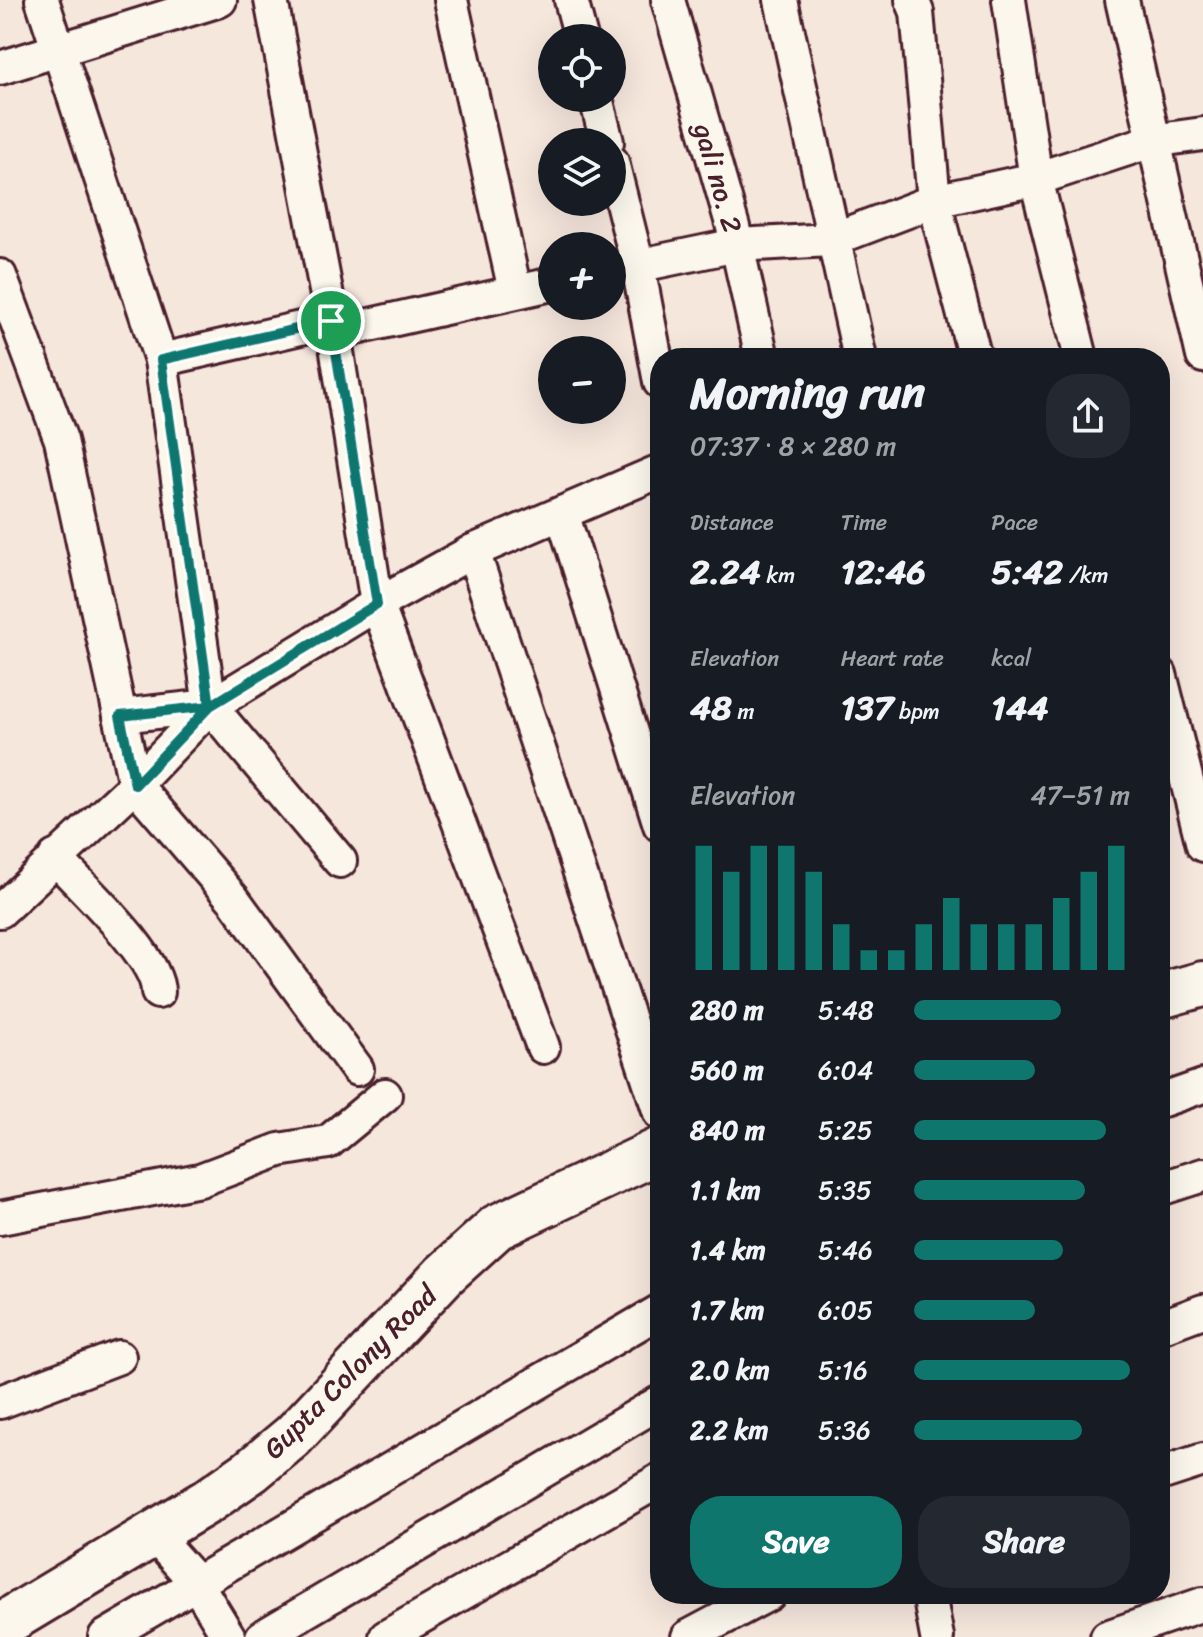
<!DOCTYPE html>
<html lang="en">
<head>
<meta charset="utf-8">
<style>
	:root { --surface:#171b24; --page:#242831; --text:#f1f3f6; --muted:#9ea1a6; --accent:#0f766e }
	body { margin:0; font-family:Sriracha,sans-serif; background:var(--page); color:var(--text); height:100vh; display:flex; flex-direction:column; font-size:30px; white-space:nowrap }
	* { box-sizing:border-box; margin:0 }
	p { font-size:26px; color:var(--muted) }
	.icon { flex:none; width:44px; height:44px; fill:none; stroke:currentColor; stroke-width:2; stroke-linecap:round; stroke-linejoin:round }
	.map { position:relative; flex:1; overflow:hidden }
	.panel { position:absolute; left:650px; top:348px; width:520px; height:1256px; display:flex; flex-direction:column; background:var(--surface); border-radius:32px; box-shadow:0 8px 32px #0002 }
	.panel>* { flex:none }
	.buttons { position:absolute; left:538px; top:24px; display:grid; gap:16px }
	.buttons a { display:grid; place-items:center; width:88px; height:88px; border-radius:50%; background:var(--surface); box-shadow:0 8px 32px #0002; font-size:40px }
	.pin { position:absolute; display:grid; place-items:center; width:68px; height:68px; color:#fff; margin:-34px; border:4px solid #fff; border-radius:50%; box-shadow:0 2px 8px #0007 }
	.round { display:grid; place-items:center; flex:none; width:84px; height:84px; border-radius:32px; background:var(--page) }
	.summary { display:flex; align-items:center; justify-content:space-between; height:136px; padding:0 40px }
	h1 { font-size:44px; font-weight:800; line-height:60px }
	.metrics { display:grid; grid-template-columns:repeat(3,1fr); gap:12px; height:136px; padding:8px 40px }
	.metrics div { display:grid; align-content:center }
	.metrics b { font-size:34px; font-weight:800 }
	.metrics small { font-size:22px; font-weight:400 }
	.metrics p { font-size:22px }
	.chart { height:224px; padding:16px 40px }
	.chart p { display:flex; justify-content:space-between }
	.chart svg { width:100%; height:144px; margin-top:8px; stroke:var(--accent); stroke-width:6 }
	.cta { display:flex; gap:16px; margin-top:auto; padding:16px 40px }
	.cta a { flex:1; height:92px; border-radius:32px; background:var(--accent); color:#fff; font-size:32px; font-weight:800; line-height:92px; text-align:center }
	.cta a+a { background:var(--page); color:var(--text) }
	ul { padding:0 40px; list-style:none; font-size:26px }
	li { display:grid; grid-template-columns:128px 96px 1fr; align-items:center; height:60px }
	li i { height:20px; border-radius:10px; background:var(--accent) }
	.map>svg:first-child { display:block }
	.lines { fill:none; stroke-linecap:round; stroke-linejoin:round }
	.street-casing { stroke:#4a1f2b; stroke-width:38 }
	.secondary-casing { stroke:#4a1f2b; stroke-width:50 }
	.street { stroke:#fbf7ec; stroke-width:32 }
	.secondary { stroke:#fbf7ec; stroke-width:44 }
	.route-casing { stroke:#fff; stroke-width:16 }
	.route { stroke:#0f766e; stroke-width:10 }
	.labels { text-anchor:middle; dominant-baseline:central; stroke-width:6; stroke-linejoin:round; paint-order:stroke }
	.street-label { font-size:28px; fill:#4a1f2b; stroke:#fbf7ec }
</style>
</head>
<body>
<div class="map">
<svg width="1203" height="1637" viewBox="0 0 1203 1637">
	<rect width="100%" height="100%" fill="#f6e7dd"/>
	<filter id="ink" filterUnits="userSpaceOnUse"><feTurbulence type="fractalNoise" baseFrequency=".0125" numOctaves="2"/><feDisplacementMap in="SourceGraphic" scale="16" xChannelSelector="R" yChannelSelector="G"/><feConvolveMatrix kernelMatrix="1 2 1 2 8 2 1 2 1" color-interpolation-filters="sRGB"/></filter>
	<g filter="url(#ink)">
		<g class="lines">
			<defs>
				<g id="street">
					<polyline points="42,0 161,360 210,706"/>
					<polyline points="271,0 334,333 377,604 543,1047"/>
					<polyline points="451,0 515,291"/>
					<polyline points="571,0 581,38"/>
					<polyline points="668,0 733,227 762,358"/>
					<polyline points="781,0 860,358"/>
					<polyline points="912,0 917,12 934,201 975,358"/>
					<polyline points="1009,0 1036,179 1152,141 1203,134"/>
					<polyline points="1122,0 1203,356"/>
					<polyline points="0,68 220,0"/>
					<polyline points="596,98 607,142"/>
					<polyline points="612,162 638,266 660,382"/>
					<polyline points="612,271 737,245 831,240 934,201 1036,179 1081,358"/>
					<polyline points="0,276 61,440 135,785 234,900 357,1069"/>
					<polyline points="334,333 552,284"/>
					<polyline points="161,360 331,321"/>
					<polyline points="562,513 660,825"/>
					<polyline points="473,551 660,1113"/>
					<polyline points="1160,674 1203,845"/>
					<polyline points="120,716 210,706 340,861"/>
					<path d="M55,857c25,29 103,99 103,135"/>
					<polyline points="0,911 135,785 210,706 377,604 473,551 660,471"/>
					<polyline points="1160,1101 1203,1086"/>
					<polyline points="1160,1189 1203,1175"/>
					<polyline points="0,1218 200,1180 279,1150 328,1142 385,1095"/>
					<polyline points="1160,1327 1203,1311"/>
					<polyline points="0,1402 119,1357"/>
					<polyline points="1160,1474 1203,1460"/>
					<polyline points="153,1534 195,1581 229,1637"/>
					<polyline points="929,1594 937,1637"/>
					<polyline points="105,1637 660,1311"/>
					<polyline points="262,1637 660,1402"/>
					<polyline points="386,1637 660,1480"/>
					<polyline points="688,1637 769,1594"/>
					<polyline points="1107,1637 1203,1604"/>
				</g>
				<g id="secondary">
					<polyline points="1160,996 1203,984"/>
					<polyline points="0,1626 208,1501 251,1471 293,1436 444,1275 497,1227 660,1150"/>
				</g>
			</defs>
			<use href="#street" class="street-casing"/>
			<use href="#secondary" class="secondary-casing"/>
			<use href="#street" class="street"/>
			<use href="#secondary" class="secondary"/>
		</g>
	</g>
	<g class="lines" filter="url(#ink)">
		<defs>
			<polyline id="route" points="331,321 377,604 210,706 135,785 120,716 210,706 161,360 331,321"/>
		</defs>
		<use href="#route" class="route-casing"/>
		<use href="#route" class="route"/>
	</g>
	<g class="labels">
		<g class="street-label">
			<text transform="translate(718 178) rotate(74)">gali no. 2</text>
			<text transform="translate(350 1372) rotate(-45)">Gupta Colony Road</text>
		</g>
	</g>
</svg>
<div class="buttons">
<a><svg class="icon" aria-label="locate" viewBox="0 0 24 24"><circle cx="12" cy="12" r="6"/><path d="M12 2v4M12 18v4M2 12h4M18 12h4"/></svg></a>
<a><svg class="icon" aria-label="layers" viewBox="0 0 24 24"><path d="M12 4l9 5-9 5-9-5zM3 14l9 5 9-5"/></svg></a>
<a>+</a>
<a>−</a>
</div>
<div class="pin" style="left:331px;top:321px;background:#1e9e55"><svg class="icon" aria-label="arrive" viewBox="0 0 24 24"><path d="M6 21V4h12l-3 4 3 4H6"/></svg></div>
<section class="panel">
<div class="summary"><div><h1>Morning run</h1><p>07:37 · 8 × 280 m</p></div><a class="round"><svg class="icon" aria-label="share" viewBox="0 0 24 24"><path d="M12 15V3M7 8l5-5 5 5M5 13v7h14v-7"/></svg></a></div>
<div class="metrics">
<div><p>Distance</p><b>2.24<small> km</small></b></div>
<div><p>Time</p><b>12:46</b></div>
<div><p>Pace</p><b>5:42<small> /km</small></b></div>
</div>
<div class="metrics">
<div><p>Elevation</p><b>48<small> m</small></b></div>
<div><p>Heart rate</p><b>137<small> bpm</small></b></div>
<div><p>kcal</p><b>144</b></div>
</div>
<div class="chart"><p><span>Elevation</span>47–51 m</p>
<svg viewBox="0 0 160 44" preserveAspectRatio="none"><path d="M5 44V6M15 44V14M25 44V6M35 44V6M45 44V14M55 44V30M65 44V38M75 44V38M85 44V30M95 44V22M105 44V30M115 44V30M125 44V30M135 44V22M145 44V14M155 44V6"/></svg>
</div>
<ul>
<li><b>280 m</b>5:48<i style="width:68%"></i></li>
<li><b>560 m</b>6:04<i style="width:56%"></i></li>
<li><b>840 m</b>5:25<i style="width:89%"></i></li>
<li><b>1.1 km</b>5:35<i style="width:79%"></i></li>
<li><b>1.4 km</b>5:46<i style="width:69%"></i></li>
<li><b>1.7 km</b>6:05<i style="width:56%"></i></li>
<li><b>2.0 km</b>5:16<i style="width:100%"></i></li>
<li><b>2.2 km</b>5:36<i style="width:78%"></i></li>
</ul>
<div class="cta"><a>Save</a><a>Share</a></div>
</section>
</div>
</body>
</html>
